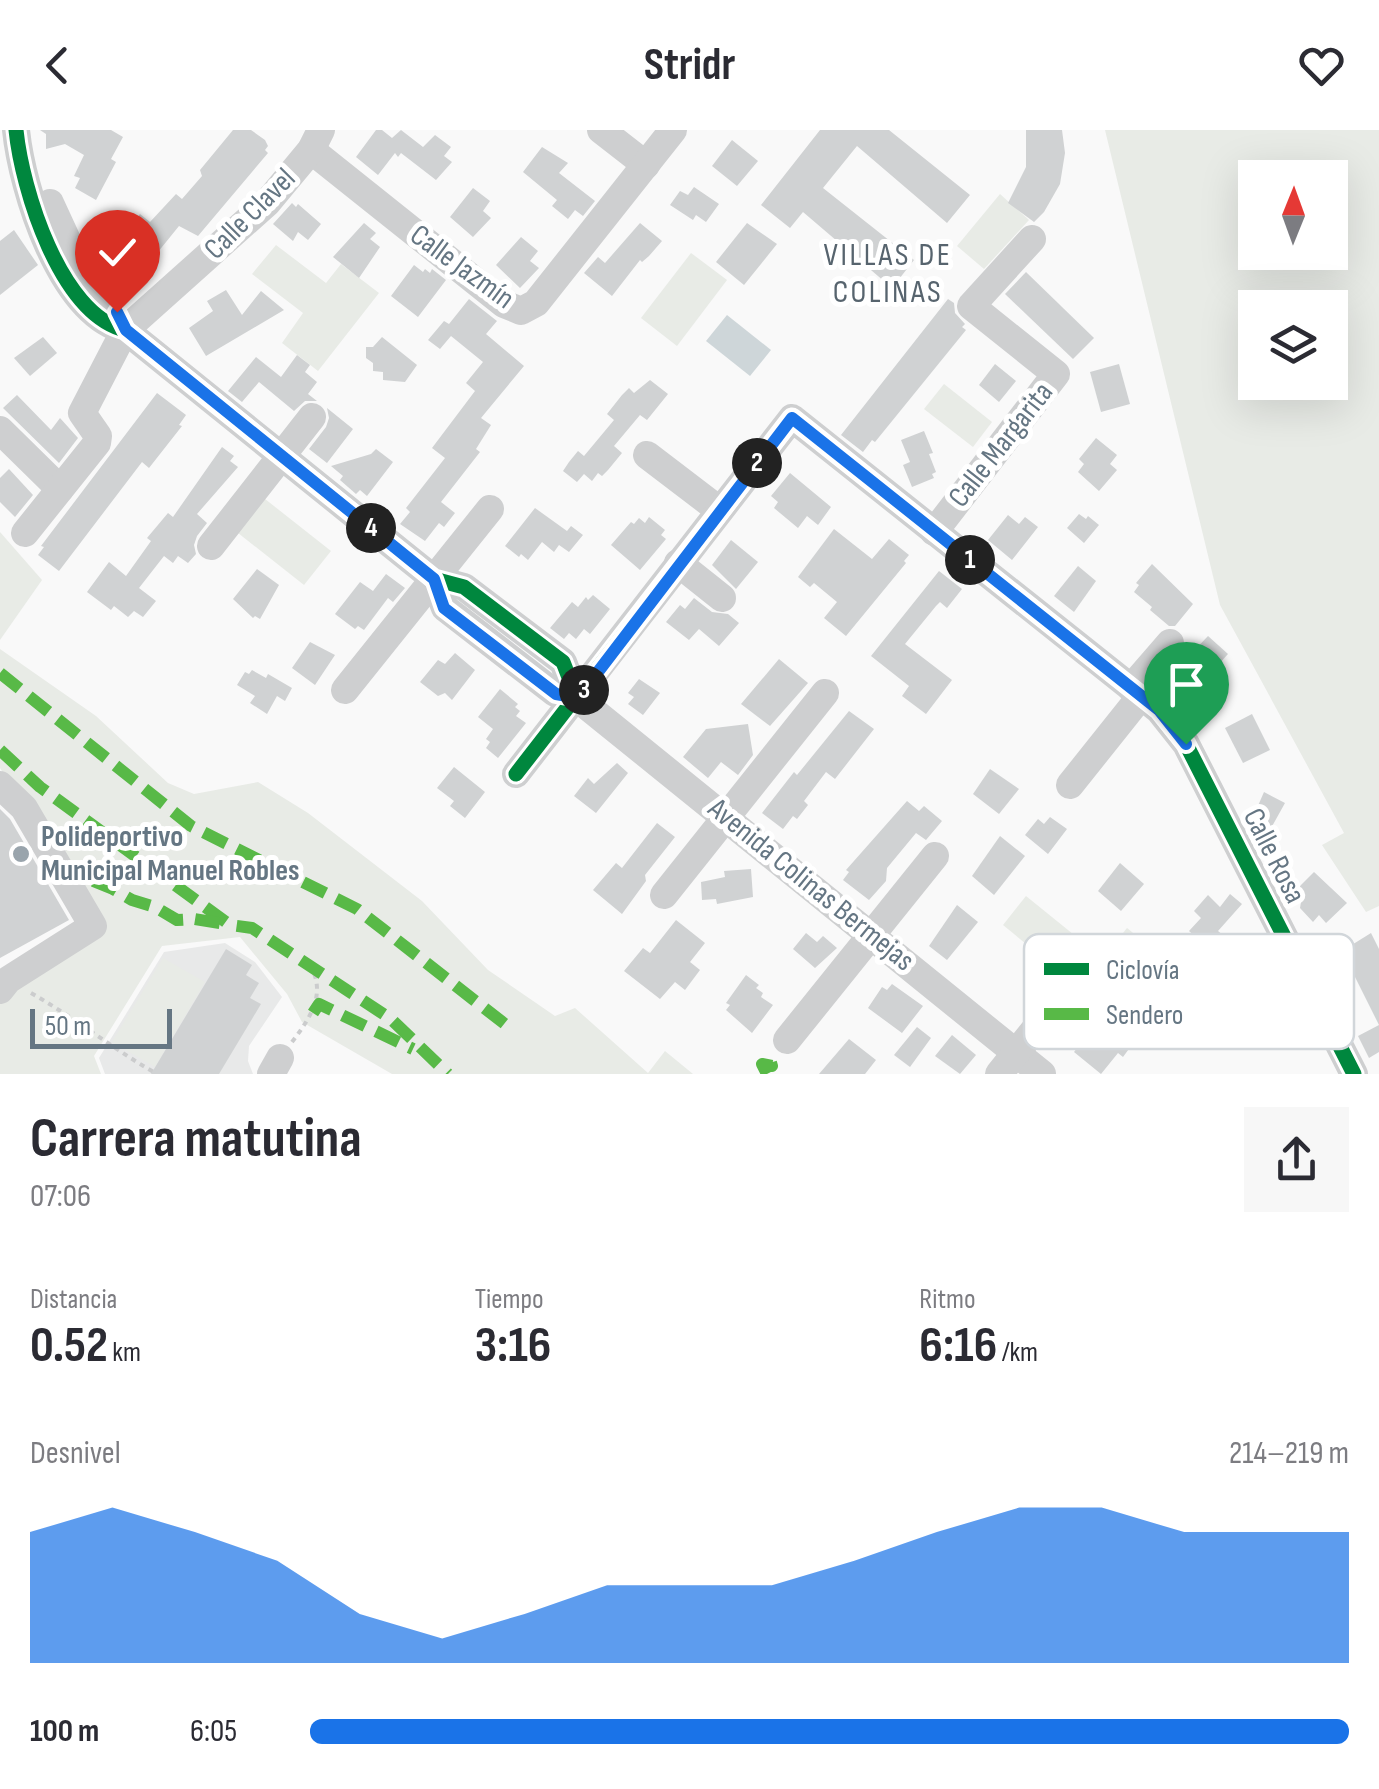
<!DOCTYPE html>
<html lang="es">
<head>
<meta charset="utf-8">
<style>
	:root { --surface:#fff; --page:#f7f7f7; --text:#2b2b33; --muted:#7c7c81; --accent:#1a73e8 }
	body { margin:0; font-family:"Sofia Sans Condensed",sans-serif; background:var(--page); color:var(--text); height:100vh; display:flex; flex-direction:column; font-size:38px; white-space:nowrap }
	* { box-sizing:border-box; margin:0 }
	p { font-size:32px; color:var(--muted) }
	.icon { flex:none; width:55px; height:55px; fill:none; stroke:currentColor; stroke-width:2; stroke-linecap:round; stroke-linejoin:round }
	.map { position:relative; height:944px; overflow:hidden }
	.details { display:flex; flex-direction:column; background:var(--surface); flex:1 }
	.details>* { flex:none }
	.needle { width:65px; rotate:1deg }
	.tools { position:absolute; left:1238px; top:30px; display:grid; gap:20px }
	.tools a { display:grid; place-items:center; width:110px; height:110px; border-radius:0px; background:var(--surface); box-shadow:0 10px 40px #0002; font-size:50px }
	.scale { position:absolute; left:30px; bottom:25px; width:142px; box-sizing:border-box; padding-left:10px; border:5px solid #657683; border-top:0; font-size:28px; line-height:35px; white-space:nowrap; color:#657683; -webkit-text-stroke:8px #fff; paint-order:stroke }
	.pin { position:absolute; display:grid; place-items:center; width:85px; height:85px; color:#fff; margin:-102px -42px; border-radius:50% 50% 50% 0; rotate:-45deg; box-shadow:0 0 10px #0007 }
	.pin .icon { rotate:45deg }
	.km { position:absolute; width:50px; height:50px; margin:-25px; border-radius:50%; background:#222; color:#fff; font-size:28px; line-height:50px; text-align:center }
	.round { display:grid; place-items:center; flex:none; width:105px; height:105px; border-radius:0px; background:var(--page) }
	.summary { display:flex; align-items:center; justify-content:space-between; height:170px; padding:0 30px }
	h1 { font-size:55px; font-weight:700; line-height:75px }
	.figures { display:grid; grid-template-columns:repeat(3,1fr); gap:15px; height:170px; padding:10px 30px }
	.figures div { display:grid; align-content:center }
	.figures b { font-size:50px; font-weight:700 }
	.figures small { font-size:28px; font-weight:400 }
	.figures p { font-size:28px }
	.chart { height:280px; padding:20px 30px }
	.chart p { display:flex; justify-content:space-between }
	.chart svg { width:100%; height:180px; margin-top:10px; fill:var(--accent); opacity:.7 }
	ul { padding:0 30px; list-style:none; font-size:32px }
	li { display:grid; grid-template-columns:160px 120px 1fr; align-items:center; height:75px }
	li i { height:25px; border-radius:12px; background:var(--accent) }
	header { display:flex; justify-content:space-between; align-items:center; height:130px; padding:0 30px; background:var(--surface); font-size:45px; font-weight:700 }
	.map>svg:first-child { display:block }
	.built { fill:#e8e9e9 }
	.green { fill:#e8ebe6; fill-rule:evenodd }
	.water { fill:#ced6d9 }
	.building { fill:#d0d2d3 }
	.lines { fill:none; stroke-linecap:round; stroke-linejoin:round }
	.path { stroke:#cbcccd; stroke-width:4; stroke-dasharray:5 5; stroke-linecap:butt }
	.minor { stroke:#cecfd0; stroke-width:28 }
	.quiet { stroke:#58b947; stroke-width:12; stroke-dasharray:25 12; stroke-linecap:butt }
	.cycleway-casing { stroke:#fff; stroke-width:21 }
	.cycleway { stroke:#00873e; stroke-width:15 }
	.route-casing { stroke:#fff; stroke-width:20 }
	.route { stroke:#1a73e8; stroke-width:12 }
	.poi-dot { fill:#99a4ac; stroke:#fff; stroke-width:4 }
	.labels { text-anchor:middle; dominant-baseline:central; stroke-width:10; stroke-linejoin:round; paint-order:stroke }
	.street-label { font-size:30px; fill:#657683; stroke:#fff }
	.poi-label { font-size:30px; font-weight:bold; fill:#657683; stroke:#fff; text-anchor:start }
	.neighbourhood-label { font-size:32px; letter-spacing:2.5px; fill:#57646e; stroke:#fff }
	.key { fill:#fff; stroke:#d1d6da; stroke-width:2.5 }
	.key-label { font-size:28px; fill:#657683 }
</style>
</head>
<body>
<header><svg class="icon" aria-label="back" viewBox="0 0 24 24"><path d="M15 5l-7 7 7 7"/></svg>Stridr<svg class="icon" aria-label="heart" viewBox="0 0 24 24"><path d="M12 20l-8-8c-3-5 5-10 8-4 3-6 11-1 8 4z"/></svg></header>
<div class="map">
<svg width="1379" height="944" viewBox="0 0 1379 944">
	<rect width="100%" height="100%" fill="#f9f9f9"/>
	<polygon class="built" points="225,813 255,832 282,867 249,916 248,931 253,944 105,944 99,928 164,822"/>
	<g class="green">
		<path d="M1105,0h274v776l-13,6 -44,-67 22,-12 -124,-228zM1255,48h75v74h-75zM1255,178h75v74h-75z"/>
		<polygon points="1000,64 1029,90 984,139 957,116"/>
		<polygon points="276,115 326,153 341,134 379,163 318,241 282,213 303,183 252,144"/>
		<polygon points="691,123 727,150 677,216 641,188"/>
		<polygon points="944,254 992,292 973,317 924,279"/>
		<polygon points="260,365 331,421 304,455 233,399"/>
		<polygon points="0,402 42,450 0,510"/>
		<polygon points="0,519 96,586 168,653 194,664 258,652 308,683 422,771 488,840 555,886 575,878 648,943 665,921 693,944 392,944 302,892 287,864 240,807 162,816 94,926 101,944 0,944 0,869 98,797 0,638"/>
		<polygon points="1026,766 1089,817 1065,846 1003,795"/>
		<polygon points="1127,798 1193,852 1169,882 1103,828"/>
		<polygon points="163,828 205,852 155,937 112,912"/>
	</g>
	<polygon class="water" points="727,185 771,220 750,246 706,211"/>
	<g class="building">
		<polygon points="40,0 111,0 123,7 111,29 116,32 96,70 75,58 80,48 74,46 84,25 65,14 46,19 46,4"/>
		<polygon points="233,0 251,0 265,10 268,16 265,20 268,23 198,106 179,96 145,138 153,145 141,158 130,148 126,154 103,134 113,122 117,126 137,104 129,98 140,84 150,92 176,64 182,69 202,46 200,40"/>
		<polygon points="376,0 382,0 392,8 401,0 423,17 435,5 451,17 444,26 452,32 436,50 401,23 398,27 395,23 378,45 356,27"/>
		<polygon points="820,0 889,0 970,65 947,93 857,16 823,58 914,130 892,158 803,82 790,98 761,75"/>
		<polygon points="1026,0 1062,0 1065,23 1060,54 1044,82 1034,92 1008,73 1026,37"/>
		<polygon points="732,10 758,31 737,56 712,36"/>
		<polygon points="542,17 568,33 559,43 595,71 583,86 575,80 568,89 552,76 557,70 523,42"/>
		<polygon points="694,57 719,74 706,92 696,85 693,90 670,75 680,61 688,65"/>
		<polygon points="473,58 490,71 483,81 491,88 473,107 450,87"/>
		<polygon points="292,73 296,77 298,74 321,94 308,110 298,102 293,111 273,94"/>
		<polygon points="364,93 376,103 370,109 380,117 359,148 333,127"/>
		<polygon points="640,93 662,111 649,126 642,132 640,130 612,166 584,143 598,127 605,133"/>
		<polygon points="747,93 777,114 744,155 716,132"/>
		<polygon points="14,100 38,135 0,165 0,111"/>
		<polygon points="521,107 538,121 530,131 539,138 520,158 496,135"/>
		<polygon points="414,135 423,142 425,139 430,143 432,139 446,150 418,187 391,166"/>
		<polygon points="1026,142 1094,208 1073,229 1005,164"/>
		<polygon points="226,160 242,185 261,161 284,180 206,226 189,198 213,181 207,171"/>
		<polygon points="469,169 497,191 486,204 524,236 481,288 491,295 476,319 480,322 441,372 455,383 444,397 439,393 425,411 400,394 410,382 406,378 445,328 432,318 475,261 466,253 483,232 451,206 440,219 428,210 444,191 449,194"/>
		<polygon points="948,169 954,173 955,183 965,194 962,197 966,200 875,312 872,310 863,322 841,305"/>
		<polygon points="43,207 57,223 30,246 14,228"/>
		<polygon points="382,207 417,235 405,252 383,250 383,242 373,241 373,233 366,228 366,217 373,217"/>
		<polygon points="297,225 310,235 305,242 317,252 308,264 317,271 305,271 294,281 259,252 242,272 228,261 256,227 281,247"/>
		<polygon points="995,234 1016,251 999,272 979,255"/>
		<polygon points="1119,234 1130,274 1101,282 1090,242"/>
		<polygon points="650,250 668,264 647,290 640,285 614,316 622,323 608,340 602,346 598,343 592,351 584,344 577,352 563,341 569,332 578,321 584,326 614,290 607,284 622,265 629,258 634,263"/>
		<polygon points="157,263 186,285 179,295 182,296 149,338 142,332 59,441 38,425 44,417 41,416"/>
		<polygon points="17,265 51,300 60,288 78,308 59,333 3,278"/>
		<polygon points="327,278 353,299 327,333 309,319 326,297 329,288"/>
		<polygon points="924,301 933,323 929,324 936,342 932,344 934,348 912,357 903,335 910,332 901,310"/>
		<polygon points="1096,308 1117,325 1110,334 1117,340 1099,361 1078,342 1084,334 1079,329"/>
		<polygon points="222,317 234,326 230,331 238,337 197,384 207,393 197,406 194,415 196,424 188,433 178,426 173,433 164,426 139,458 156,471 143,487 134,481 128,487 114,476 111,480 87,462 109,432 126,446 151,411 147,408 168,383 173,387"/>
		<polygon points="376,319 393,332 367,366 360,360 356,364 340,350 343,346 331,336 371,324"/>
		<polygon points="9,339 33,365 15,387 0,372 0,348"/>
		<polygon points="790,343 831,377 818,395 807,386 798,398 774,378 778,372 771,366"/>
		<polygon points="535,378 567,401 571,396 583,405 569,422 559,415 554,422 542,412 528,430 521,424 519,427 505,416"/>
		<polygon points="1079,384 1086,389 1088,386 1099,395 1084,413 1067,398"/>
		<polygon points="1008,385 1019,394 1025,387 1038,397 1012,430 988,410"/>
		<polygon points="649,387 665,400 661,405 666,409 640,440 611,415 631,392 634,394 639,388 645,393"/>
		<polygon points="834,399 872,429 889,409 909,425 904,431 906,433 846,506 824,488 837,472 814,453 810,457 798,447"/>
		<polygon points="731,410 758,432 736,459 712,435"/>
		<polygon points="1152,434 1193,474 1175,496 1169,496 1150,480 1152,477 1134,462 1139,455 1136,453"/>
		<polygon points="1078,436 1096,451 1074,482 1054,466"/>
		<polygon points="257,439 279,455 260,489 255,486 253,488 233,469"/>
		<polygon points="939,441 962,459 947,478 940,472 936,476 905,514 952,550 926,584 902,566 909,556 871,526"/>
		<polygon points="386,444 405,458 393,472 388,468 364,500 358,496 355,499 335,484 360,452 373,461"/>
		<polygon points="593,465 610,479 590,504 584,499 576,509 569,503 564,509 550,498 572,472 578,477 586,467 588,470"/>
		<polygon points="694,468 712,482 728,484 739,493 719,516 699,499 689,510 666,492 680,475 685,479"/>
		<polygon points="1208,506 1228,524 1198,557 1178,538"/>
		<polygon points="310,512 335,525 315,555 292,538"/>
		<polygon points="455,523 475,540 452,570 445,563 438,566 420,552 438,530 445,534"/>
		<polygon points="779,529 808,553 770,596 741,574"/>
		<polygon points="252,540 266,548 268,544 292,558 285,571 277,566 267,584 250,573 255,566 237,555 245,542 249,544"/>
		<polygon points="639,549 660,563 643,585 628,574 634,567 628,563"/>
		<polygon points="500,559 518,574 515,577 520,581 516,586 526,593 498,628 486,618 490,612 486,609 493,599 478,587"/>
		<polygon points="849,581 874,599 835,649 826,642 804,671 808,675 797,689 793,686 783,699 762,683 794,642 797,645"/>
		<polygon points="1252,584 1270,620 1243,633 1225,598"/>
		<polygon points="748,594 753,625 738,645 721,632 708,648 683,627 706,599"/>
		<polygon points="617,633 628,643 596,683 574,666 588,648 594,654"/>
		<polygon points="454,637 485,662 465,688 450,676 454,671 437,658"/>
		<polygon points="990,639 1019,659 999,684 973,664"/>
		<polygon points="1264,662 1285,673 1270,700 1267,698 1265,702 1250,694"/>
		<polygon points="907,671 919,681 924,676 942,691 926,710 916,703 887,738 886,751 869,770 843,750 849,742 846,740"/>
		<polygon points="0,679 10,689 69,790 0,828"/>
		<polygon points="1050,687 1067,699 1048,724 1025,705 1038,689 1044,694"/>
		<polygon points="657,693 675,707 645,745 646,751 622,784 593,760 616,733 622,738"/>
		<polygon points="1000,706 1025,726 994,765 972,746"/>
		<polygon points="1120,733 1144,754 1121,781 1098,761"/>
		<polygon points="751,739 753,767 717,774 716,769 702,770 701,752 725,747 724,741"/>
		<polygon points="1314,742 1347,773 1326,793 1319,785 1313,792 1300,778 1301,772 1296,766 1301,761 1298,758"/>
		<polygon points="1230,764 1242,774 1218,801 1249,827 1254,821 1270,834 1242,868 1208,840 1218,827 1189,801 1201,788 1194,781 1208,765 1220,777"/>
		<polygon points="957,775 978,792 947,830 929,816"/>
		<polygon points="676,790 705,813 690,832 700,840 685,860 675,852 660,869 624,841 643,818 650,823"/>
		<polygon points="806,803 817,812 823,806 837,818 815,838 793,819"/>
		<polygon points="1371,803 1379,819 1379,895 1342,821"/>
		<polygon points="226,819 252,835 246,845 259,853 250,868 261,874 219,944 151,944"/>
		<polygon points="746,845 759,855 756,858 763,863 761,867 773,875 752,903 726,880 730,875 726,873"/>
		<polygon points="892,854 923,876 902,903 868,878 882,857 887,860"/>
		<polygon points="1140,863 1159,878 1123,927 1118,923 1101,944 1074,922 1087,905 1081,900 1095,882 1113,896"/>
		<polygon points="1379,895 1379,922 1369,928 1358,906"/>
		<polygon points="917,897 931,908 910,937 894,925"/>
		<polygon points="952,905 976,925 960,944 935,926"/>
		<polygon points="849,909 876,930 865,944 819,944"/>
	</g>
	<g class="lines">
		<g class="path">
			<path d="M31,863c44,25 82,56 126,81"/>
			<path d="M292,912c18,-24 35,-48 18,-77"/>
		</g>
		<g class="minor">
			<path d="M16,0c6,59 44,184 109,200l309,249 30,8 99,75 14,36"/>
			<polyline points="601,0 646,35"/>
			<polyline points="311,20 504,174 521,181 536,173 673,0"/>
			<polyline points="50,73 74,125 107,169"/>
			<polyline points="0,300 60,359"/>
			<polyline points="647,325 719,380"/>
			<polyline points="934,402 1056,244 971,176 1032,109"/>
			<polyline points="25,403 97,313 98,306 82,283 125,200 267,73 311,20 321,0"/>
			<polyline points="211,416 312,287"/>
			<polyline points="678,433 722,468"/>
			<polyline points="434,449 445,478 555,563 577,568 1042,944"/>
			<polyline points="1131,558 1170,513"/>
			<polyline points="345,560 490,379"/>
			<polyline points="516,644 792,288 1159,580 1186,614 1354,944"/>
			<polyline points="0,655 24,678 93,796 8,850 0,860"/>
			<polyline points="1070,655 1141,566"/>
			<polyline points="664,765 825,563"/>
			<polyline points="787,910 935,726"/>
			<polyline points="271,944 280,928"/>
			<polyline points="999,944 1093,827"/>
		</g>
		<g class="quiet">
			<polyline points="0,543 191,696 357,779 510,898"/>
			<polyline points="0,620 40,657 230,795 252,798 391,889 448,944"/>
			<polyline points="59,737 113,759 132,770 155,777 177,790 194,789 225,794"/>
			<polyline points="313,883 319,874 413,919"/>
			<polyline points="767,944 762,934 772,936 769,926 774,927"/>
		</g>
		<defs>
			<g id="cycleway">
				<path d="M16,0c6,59 44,184 109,200l309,249 30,8 99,75 14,36"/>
				<polyline points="516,644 792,288 1159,580 1186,614 1354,944"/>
			</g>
		</defs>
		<use href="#cycleway" class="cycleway-casing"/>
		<use href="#cycleway" class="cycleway"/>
	</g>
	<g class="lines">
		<defs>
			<polyline id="route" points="117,182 126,200 434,449 444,478 556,564 578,568 792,288 1159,580 1186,614"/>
		</defs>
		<use href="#route" class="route-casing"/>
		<use href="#route" class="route"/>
	</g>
	<circle class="poi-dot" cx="21" cy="724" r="10"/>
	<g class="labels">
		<g class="street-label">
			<text transform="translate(250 84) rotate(-45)">Calle Clavel</text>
			<text transform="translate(462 137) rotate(36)">Calle Jazmín</text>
			<text transform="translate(1001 315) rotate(-52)">Calle Margarita</text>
			<text transform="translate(1274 726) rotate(63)">Calle Rosa</text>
			<text transform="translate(811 755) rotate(39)">Avenida Colinas Bermejas</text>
		</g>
		<g class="poi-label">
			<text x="41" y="707">Polideportivo<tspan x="41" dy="34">Municipal Manuel Robles</tspan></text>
		</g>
		<g class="neighbourhood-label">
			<text x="888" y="125">VILLAS DE<tspan x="888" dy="37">COLINAS</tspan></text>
		</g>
	</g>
	<rect x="1024" y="804" width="330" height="115" rx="15" class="key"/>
	<rect x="1044" y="833" width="45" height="12" fill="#00873e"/>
	<rect x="1044" y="878" width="45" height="12" fill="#58b947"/>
	<g class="key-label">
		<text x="1106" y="849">Ciclovía</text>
		<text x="1106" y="894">Sendero</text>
	</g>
</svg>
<div class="tools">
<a><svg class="needle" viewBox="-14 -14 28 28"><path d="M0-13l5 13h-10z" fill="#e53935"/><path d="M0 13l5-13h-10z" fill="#7c7c81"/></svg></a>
<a><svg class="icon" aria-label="layers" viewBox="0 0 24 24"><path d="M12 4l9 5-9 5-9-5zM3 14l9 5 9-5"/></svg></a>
</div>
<div class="scale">50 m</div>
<div class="pin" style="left:1186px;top:614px;background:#1e9e55"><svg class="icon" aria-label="arrive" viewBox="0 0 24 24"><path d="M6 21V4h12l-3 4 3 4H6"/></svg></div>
<div class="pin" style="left:117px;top:182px;background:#d93025"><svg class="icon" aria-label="check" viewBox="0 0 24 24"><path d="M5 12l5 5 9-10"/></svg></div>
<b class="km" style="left:970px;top:430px">1</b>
<b class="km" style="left:757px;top:333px">2</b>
<b class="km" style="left:584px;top:560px">3</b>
<b class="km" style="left:371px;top:398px">4</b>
</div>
<section class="details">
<div class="summary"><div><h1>Carrera matutina</h1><p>07:06</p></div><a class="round"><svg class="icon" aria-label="share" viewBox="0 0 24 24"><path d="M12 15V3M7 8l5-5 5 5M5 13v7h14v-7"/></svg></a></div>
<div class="figures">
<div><p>Distancia</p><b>0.52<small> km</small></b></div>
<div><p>Tiempo</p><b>3:16</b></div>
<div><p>Ritmo</p><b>6:16<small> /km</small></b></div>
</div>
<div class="chart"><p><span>Desnivel</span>214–219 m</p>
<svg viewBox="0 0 160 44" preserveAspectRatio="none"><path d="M0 44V12L10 6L20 12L30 19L40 32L50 38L60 32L70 25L80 25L90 25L100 19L110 12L120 6L130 6L140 12L150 12L160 12V44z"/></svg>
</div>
<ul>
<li><b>100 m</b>6:05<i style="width:100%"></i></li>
</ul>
</section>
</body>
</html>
